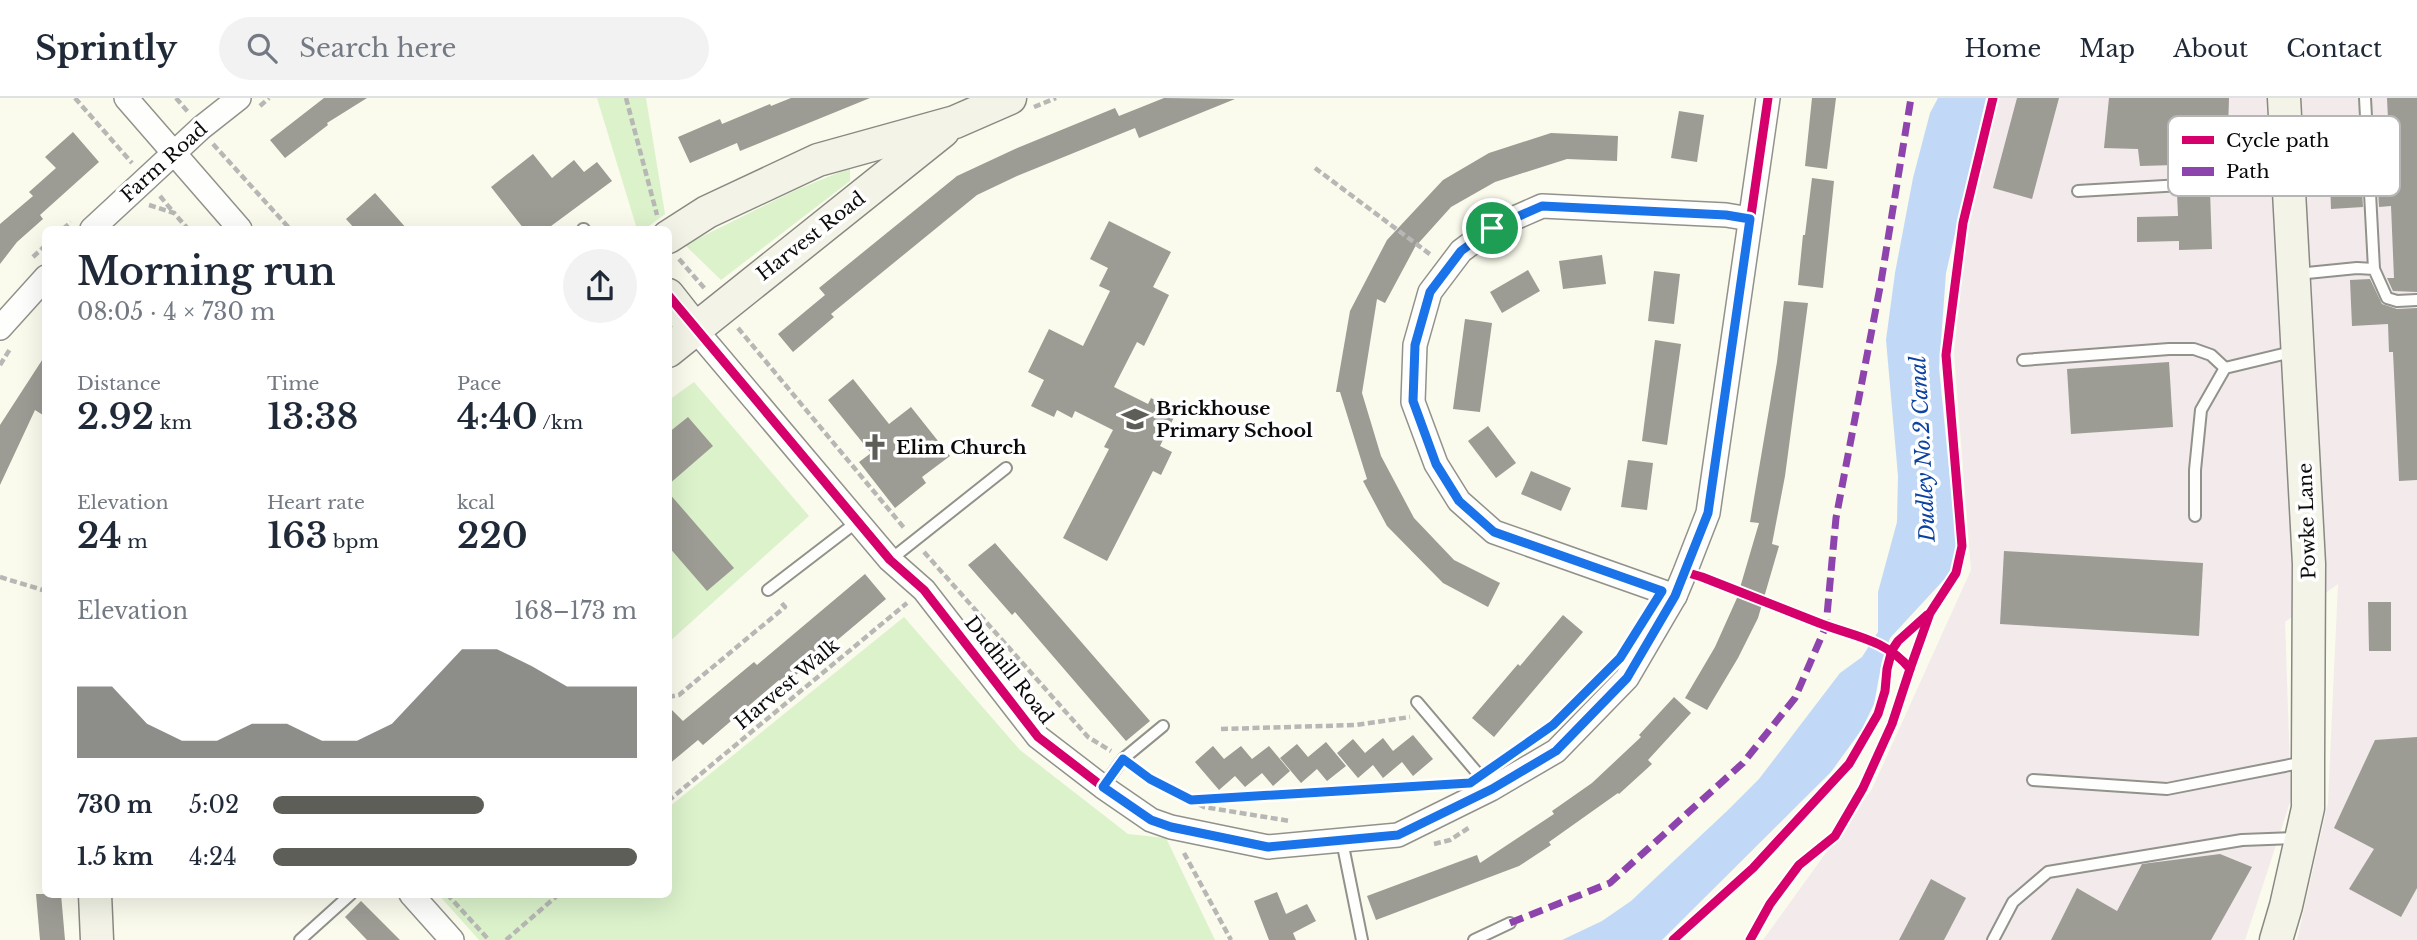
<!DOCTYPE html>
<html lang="en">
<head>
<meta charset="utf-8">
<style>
	:root { --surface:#fff; --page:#f2f2f3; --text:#1f2937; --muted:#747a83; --line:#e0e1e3; --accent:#5e5e59 }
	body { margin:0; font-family:"Libre Baskerville",serif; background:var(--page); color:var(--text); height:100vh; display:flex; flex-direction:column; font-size:26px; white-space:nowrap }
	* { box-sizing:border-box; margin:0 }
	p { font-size:23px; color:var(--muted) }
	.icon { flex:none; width:38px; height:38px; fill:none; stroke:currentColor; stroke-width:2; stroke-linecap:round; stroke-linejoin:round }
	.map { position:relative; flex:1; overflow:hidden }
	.panel { position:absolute; left:42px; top:128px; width:630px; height:672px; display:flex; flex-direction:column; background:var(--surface); border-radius:10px; box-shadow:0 7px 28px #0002 }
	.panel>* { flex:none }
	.pin { position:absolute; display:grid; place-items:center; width:60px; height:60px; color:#fff; margin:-30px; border:4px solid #fff; border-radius:50%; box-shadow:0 2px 7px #0007 }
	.round { display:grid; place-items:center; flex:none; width:74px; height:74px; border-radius:37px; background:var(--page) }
	.overview { display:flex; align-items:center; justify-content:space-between; height:119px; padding:0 35px }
	h1 { font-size:38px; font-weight:600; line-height:52px }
	.stats { display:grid; grid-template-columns:repeat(3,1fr); gap:10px; height:119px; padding:7px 35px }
	.stats div { display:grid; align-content:center }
	.stats b { font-size:35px; font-weight:600 }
	.stats small { font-size:19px; font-weight:400 }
	.stats p { font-size:19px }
	.chart { height:196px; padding:14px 35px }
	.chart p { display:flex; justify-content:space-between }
	.chart svg { width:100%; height:126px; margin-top:7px; fill:var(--accent); opacity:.7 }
	ul { padding:0 35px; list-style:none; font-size:23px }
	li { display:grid; grid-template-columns:112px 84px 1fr; align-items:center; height:52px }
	li i { height:18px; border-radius:9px; background:var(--accent) }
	header { display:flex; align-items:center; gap:42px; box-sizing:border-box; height:98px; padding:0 35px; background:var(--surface); border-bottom:2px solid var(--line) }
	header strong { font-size:33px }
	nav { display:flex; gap:38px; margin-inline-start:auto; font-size:24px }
	.search { width:490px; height:63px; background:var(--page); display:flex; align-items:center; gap:18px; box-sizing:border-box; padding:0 24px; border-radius:38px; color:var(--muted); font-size:26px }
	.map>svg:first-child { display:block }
	.industrial { fill:#f2eaeb }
	.green { fill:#dbf2cb }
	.water { fill:#c1d9f7 }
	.building { fill:#9c9b94 }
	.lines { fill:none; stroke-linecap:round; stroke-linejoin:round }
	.lane-casing { stroke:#92928c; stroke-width:14 }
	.street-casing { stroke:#92928c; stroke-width:26 }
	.secondary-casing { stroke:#898983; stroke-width:35 }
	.path { stroke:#b7b7b5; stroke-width:4.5; stroke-dasharray:7 3.5; stroke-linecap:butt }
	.lane { stroke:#fefefc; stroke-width:10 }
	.street { stroke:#fefefc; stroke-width:23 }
	.secondary { stroke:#f3f4e7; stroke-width:32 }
	.quiet { stroke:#8e44ad; stroke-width:7; stroke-dasharray:14 7; stroke-linecap:butt }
	.cycleway-casing { stroke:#fff; stroke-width:13 }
	.cycleway { stroke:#d6006c; stroke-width:9 }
	.route-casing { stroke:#fff; stroke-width:14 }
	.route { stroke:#1a73e8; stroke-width:9 }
	.labels { text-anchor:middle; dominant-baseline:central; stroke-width:7; stroke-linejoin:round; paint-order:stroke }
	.street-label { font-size:19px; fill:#0a0a0a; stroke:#fff }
	.poi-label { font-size:19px; font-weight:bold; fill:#0a0a0a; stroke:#fff; text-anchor:start }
	.water-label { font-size:21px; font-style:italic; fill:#0c43a3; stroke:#fff }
	.key { fill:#fff; stroke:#b6b6b6; stroke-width:2 }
	.key-label { font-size:19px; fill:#0a0a0a }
</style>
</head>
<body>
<header>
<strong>Sprintly</strong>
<div class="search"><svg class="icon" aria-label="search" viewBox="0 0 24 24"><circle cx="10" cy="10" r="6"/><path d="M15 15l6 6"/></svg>Search here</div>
<nav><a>Home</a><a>Map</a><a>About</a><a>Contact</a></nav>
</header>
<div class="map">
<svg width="2417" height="842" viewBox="0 0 2417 842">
	<rect width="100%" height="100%" fill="#fafaed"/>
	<polygon class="industrial" points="1999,0 2417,0 2417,842 2297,842 2328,705 2338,486 2285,524 2291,701 2245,842 1763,842 1872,691 1971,472 1954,255 1968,122"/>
	<g class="green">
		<polygon points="597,0 646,0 665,116 645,131 637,131"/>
		<polygon points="850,70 850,83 721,182 685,147 796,92"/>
		<polygon points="694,284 809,418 669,544 669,302"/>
		<polygon points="904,519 1020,652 1128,736 1166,740 1215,842 479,842 438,796 668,796 669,709"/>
	</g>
	<polygon class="water" points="1938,0 1986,0 1946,175 1939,270 1957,451 1952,473 1890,540 1882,563 1874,606 1862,631 1831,674 1662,842 1562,842 1602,823 1631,803 1727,713 1759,681 1840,575 1862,559 1878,534 1878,494 1897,424 1898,378 1886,242 1895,175 1913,80 1930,15"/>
	<g class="building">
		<polygon points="324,0 367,0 327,25 328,27 285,60 270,42"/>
		<polygon points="791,0 870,0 740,53 737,45 690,65 678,39 720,21 722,26 770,6 771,8"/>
		<polygon points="1164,0 1235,1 1139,40 1135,30 1017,78 977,97 831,216 834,219 793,254 778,236 825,197 819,190 957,78 1015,51 1115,10 1119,18"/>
		<polygon points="1812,0 1836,0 1827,71 1805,68"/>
		<polygon points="2017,0 2059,0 2032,101 1993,90"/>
		<polygon points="2109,0 2229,0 2227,64 2208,65 2209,78 2176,79 2175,67 2140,68 2138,51 2104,50"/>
		<polygon points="2387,0 2417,0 2417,194 2393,193 2387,180 2394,180 2391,108 2379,109 2374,22 2388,21"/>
		<polygon points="1679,13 1704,17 1697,64 1671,60"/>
		<polygon points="2358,23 2363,109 2331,111 2328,24"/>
		<polygon points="73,34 99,64 40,117 43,121 17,144 0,166 0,126 33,98 29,94 56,70 45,59"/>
		<polygon points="1551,35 1618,38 1617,63 1567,61 1495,84 1451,109 1415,149 1385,205 1377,201 1362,295 1381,358 1414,420 1454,462 1500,485 1488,509 1443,485 1387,428 1363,383 1367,381 1340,294 1336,294 1350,213 1387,142 1443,82 1489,55"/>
		<polygon points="533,56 552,80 574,62 584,74 597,64 612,83 547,131 524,131 491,89"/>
		<polygon points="1812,80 1834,83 1823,190 1798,187 1803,137 1805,137"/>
		<polygon points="2210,93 2212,151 2179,152 2179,143 2137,144 2137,119 2178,118 2177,95"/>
		<polygon points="375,95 407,131 355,131 346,121"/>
		<polygon points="1109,123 1171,154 1153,189 1169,197 1144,248 1137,244 1114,289 1148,306 1151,300 1177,313 1160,348 1172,354 1161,377 1153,373 1107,463 1063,440 1109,351 1104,349 1113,332 1075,313 1072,320 1057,312 1054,319 1031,308 1044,282 1028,274 1049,231 1083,248 1110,193 1099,188 1108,170 1090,161"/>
		<polygon points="1602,157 1606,186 1563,191 1559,163"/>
		<polygon points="1528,172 1540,193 1502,215 1490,194"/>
		<polygon points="1654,173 1680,176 1674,226 1648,223"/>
		<polygon points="2370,181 2382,206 2397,211 2417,210 2417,382 2399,383 2393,254 2389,254 2388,226 2352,228 2350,182"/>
		<polygon points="1784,203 1808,205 1785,378 1772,446 1779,448 1758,520 1738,560 1707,612 1685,600 1715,549 1737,500 1759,425 1750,424 1777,264"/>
		<polygon points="1465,221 1492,225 1480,314 1453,311"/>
		<polygon points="1655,242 1681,246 1667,347 1642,343"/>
		<polygon points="46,256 46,319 35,312 0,387 0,327"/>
		<polygon points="2169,264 2173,329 2071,336 2067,271"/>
		<polygon points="853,281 889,326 911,309 950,358 922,379 926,385 895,410 859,364 871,355 828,302"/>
		<polygon points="688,319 713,348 668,387 668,335"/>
		<polygon points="1488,328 1516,365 1496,380 1468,343"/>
		<polygon points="1628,362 1653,365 1647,412 1621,409"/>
		<polygon points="1531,373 1571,390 1561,413 1521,396"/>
		<polygon points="668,394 734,470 707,493 668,448"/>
		<polygon points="995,445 1150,623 1126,643 1015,514 1012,517 968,467"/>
		<polygon points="2004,453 2203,465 2199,538 2000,526"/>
		<polygon points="865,476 886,501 784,587 779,582 703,647 698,642 668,667 668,608 683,623 754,564 757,567"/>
		<polygon points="2368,504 2391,504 2391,553 2369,553"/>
		<polygon points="1563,517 1583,534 1494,639 1472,620 1518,566 1520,568"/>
		<polygon points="1674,599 1691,615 1648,662 1652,666 1619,696 1618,695 1549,744 1551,747 1519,768 1376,822 1367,798 1477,757 1480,765 1554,716 1552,713 1592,685 1641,639 1639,637"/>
		<polygon points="1413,637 1433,661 1413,678 1402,664 1383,680 1373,667 1358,680 1337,655 1353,641 1365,655 1383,640 1393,653"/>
		<polygon points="2417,639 2417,790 2401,819 2349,791 2374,751 2334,730 2375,642"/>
		<polygon points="1326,644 1346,668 1327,683 1317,671 1301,685 1280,660 1297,646 1308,659"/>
		<polygon points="1213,648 1224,661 1241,648 1252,661 1269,648 1290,673 1273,688 1262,675 1245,689 1235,678 1219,692 1195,664"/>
		<polygon points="2220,756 2252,769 2211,842 2051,842 2077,790 2117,813 2142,766"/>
		<polygon points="1931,781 1966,800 1944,842 1899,842"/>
		<polygon points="1277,794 1286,816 1307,806 1316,823 1293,835 1296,842 1269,842 1254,803"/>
		<polygon points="36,796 61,796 65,842 40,842"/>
		<polygon points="361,803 400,842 367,842 345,819"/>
	</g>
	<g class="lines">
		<defs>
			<g id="lane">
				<polyline points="2365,0 2374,171"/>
				<polyline points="2078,93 2286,81"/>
				<polyline points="583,131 584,131"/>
				<polyline points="2297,176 2357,170 2374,171 2387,200 2397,203 2417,202"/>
				<polyline points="2023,262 2169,251 2194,251 2211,257 2225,270"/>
				<polyline points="2195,418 2195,372 2201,312 2225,270 2296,253"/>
				<polyline points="890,462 1006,370"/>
				<polyline points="768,492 858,423"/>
				<polyline points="1417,604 1491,691"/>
				<polyline points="2033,682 2167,691 2305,664"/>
				<polyline points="1103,689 1123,661 1163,628"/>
				<polyline points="1342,743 1362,842"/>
				<polyline points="300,842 351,796"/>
				<polyline points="1474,842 1510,825"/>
				<polyline points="1993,842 2013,804 2048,774 2242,742 2298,740"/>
			</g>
			<g id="street">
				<polyline points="126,0 240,131"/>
				<polyline points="92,131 201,30 239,0"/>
				<polyline points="0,230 46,179"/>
				<polyline points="694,230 890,462 924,492 1038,639 1103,689 1151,722 1171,729 1268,749 1398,737 1491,691 1556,653 1627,580 1675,498 1685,474 1708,415 1768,0"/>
				<polyline points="1675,498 1494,434 1459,403 1436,366 1413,304 1415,247 1430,194 1461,153 1492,130 1542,108 1726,117 1750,121"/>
				<polyline points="411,796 452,842"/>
			</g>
			<g id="secondary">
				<polyline points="668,139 707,114 818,62 955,24 1010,0"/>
				<polyline points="668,197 694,230"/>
				<polyline points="668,253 943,33"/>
				<polyline points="95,796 97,842"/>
				<polyline points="2276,842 2286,808 2308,710 2308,663 2309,466 2284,0"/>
			</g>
		</defs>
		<use href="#lane" class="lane-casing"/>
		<use href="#street" class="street-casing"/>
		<use href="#secondary" class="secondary-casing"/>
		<g class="path">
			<polyline points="75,0 132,65"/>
			<polyline points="176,0 188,14"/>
			<polyline points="626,0 657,117"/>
			<polyline points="260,8 269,0"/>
			<polyline points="1034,9 1056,0"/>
			<polyline points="213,46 290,131"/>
			<polyline points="1315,70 1431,157"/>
			<polyline points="160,98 174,115"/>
			<polyline points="149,107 174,115 188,131"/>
			<polyline points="63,131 71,124"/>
			<polyline points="33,159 46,147"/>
			<polyline points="679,161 705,191"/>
			<polyline points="738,230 905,431"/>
			<polyline points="0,267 10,251"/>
			<polyline points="924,454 1088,639 1111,653"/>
			<polyline points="0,479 46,493"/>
			<polyline points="668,599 679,597 785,509 780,503"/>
			<polyline points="1221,631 1356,627 1410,619"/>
			<polyline points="1135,670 1150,681 1204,709 1290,723"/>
			<polyline points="1191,702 1445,687"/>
			<polyline points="668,703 907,505"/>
			<polyline points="1434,746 1450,742 1470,729"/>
			<polyline points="1184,755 1231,842"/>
			<polyline points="447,796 489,842"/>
			<polyline points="506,842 559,796"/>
		</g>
		<use href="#lane" class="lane"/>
		<use href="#street" class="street"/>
		<use href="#secondary" class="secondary"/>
		<polyline class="quiet" points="1510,825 1610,785 1743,665 1795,600 1826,528 1836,420 1881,184 1911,0"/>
		<defs>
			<g id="cycleway">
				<polyline points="668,197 890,462 924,492 1038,639 1103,689 1151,722 1171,729 1268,749 1398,737 1491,691 1556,653 1627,580 1675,498 1685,474 1708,415 1768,0"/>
				<path d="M1685,474l17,5c39,15 78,31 117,46 33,13 67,16 91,46l-18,55 -29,64 -28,48 -36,29 -29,39 -20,36"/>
				<polyline points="1910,571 1930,515 1956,475 1962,448 1946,257 1963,125 1993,0"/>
				<polyline points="1673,842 1753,770 1849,666 1878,616 1885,593 1887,571 1892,552 1898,543 1927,517"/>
			</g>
		</defs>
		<use href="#cycleway" class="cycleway-casing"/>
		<use href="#cycleway" class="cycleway"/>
	</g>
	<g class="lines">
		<defs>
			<polygon id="route" points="1542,108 1726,117 1750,121 1708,415 1675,498 1627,580 1556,653 1492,691 1398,737 1268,749 1171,729 1151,722 1103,689 1123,661 1150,681 1191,702 1470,685 1553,627 1620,560 1662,493 1494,434 1459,403 1436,366 1413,303 1415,247 1430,194 1461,153 1492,130"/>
		</defs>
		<use href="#route" class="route-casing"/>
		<use href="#route" class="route"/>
	</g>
	<defs>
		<symbol id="school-bare" viewBox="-9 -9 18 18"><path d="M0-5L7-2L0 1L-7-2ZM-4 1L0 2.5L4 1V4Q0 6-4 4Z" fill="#5e5e59" stroke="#fff" stroke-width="2.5" paint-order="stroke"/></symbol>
		<symbol id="church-bare" viewBox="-9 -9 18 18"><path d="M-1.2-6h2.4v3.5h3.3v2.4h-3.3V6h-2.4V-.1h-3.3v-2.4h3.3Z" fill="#5e5e59" stroke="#fff" stroke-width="2.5" paint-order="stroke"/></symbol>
	</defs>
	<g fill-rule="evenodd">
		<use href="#school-bare" x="1116" y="302" width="38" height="38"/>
		<use href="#church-bare" x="856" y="330" width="38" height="38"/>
	</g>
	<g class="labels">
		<g class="street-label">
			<text transform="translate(164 64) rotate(-42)">Farm Road</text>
			<text transform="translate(811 138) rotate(-38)">Harvest Road</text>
			<text transform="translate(2307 423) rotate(-92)">Powke Lane</text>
			<text transform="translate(1009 572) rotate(52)">Dudhill Road</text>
			<text transform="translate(787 586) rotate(-40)">Harvest Walk</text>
		</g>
		<g class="poi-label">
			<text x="1156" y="310">Brickhouse<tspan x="1156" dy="22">Primary School</tspan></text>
			<text x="896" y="349">Elim Church</text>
		</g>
		<g class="water-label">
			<text transform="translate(1923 351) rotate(-93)">Dudley No.2 Canal</text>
		</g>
	</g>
	<rect x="2168" y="18" width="232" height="80" rx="10" class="key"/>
	<rect x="2182" y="38" width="32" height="8" fill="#d6006c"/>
	<rect x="2182" y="69" width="32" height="9" fill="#8e44ad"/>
	<g class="key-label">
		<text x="2226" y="49">Cycle path</text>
		<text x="2226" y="80">Path</text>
	</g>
</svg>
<div class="pin" style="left:1492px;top:130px;background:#1e9e55"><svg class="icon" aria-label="arrive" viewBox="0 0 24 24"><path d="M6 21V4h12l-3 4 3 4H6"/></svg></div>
<section class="panel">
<div class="overview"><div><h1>Morning run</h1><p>08:05 · 4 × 730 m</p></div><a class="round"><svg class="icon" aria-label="share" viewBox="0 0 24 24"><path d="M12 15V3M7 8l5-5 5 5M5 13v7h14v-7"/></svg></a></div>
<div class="stats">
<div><p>Distance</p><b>2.92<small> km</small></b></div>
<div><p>Time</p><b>13:38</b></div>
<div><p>Pace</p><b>4:40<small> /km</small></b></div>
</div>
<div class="stats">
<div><p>Elevation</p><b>24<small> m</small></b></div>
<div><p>Heart rate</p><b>163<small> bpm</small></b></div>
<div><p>kcal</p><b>220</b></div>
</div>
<div class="chart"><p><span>Elevation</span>168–173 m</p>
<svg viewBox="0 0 160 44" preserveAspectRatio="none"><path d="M0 44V19L10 19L20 32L30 38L40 38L50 32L60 32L70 38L80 38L90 32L100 19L110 6L120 6L130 12L140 19L150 19L160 19V44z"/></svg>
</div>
<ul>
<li><b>730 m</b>5:02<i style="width:58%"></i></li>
<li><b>1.5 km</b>4:24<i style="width:100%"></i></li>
</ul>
</section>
</div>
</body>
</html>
